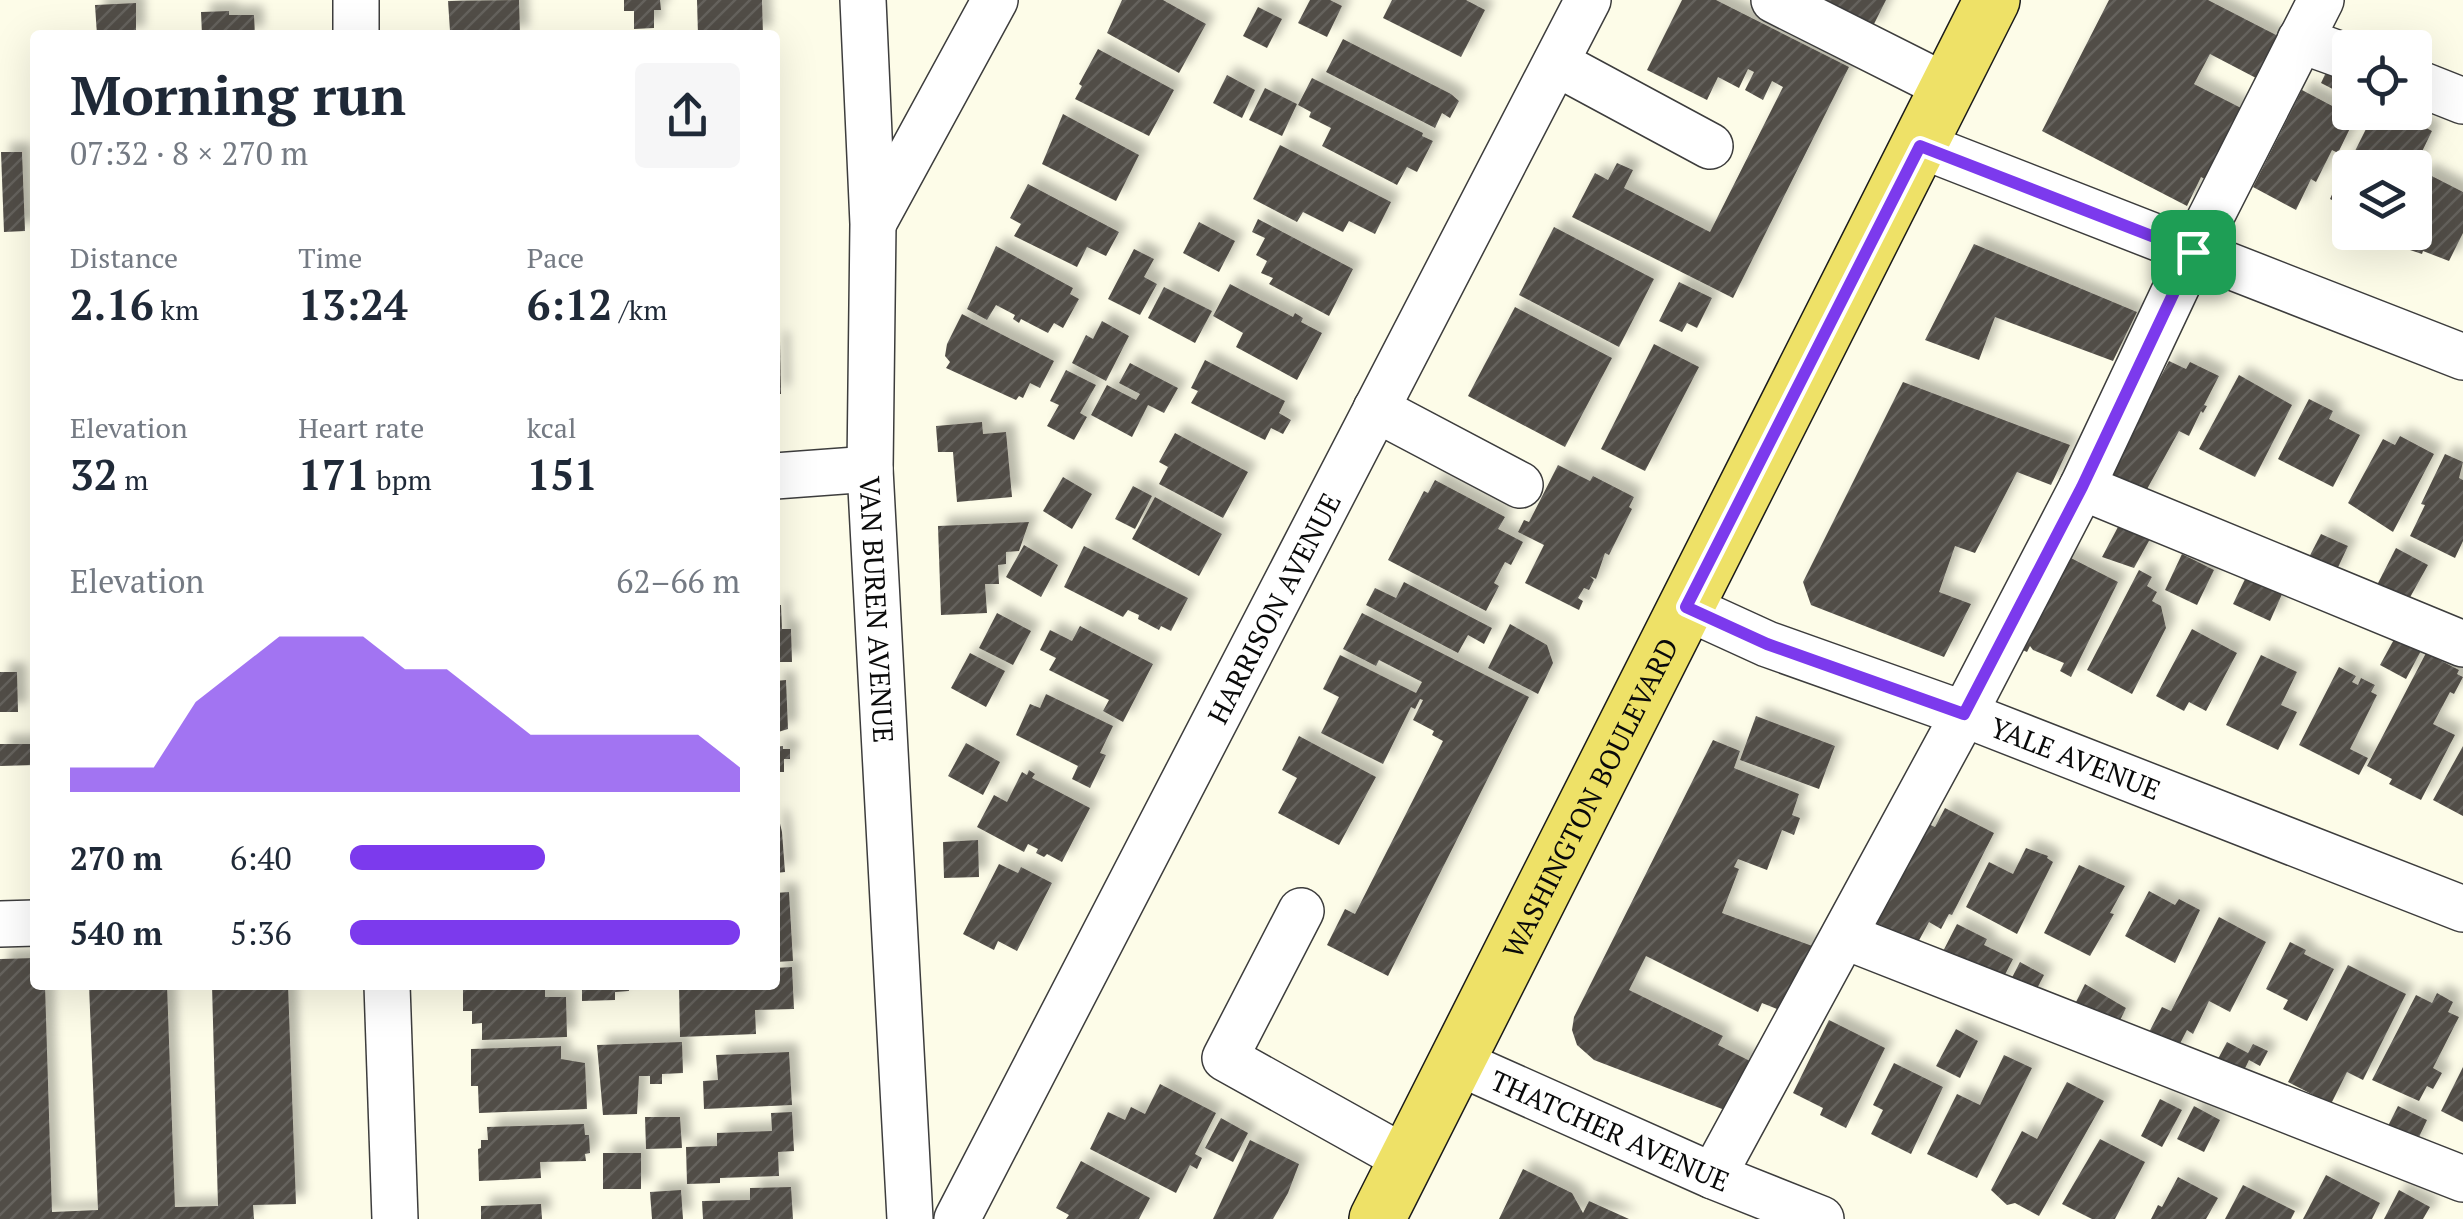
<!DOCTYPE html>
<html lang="en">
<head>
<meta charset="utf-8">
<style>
	:root { --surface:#fff; --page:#f6f6f7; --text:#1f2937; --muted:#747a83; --accent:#7c3aed }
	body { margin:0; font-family:"PT Serif",serif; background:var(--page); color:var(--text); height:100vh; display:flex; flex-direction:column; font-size:38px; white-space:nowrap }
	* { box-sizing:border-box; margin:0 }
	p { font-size:32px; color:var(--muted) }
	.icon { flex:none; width:55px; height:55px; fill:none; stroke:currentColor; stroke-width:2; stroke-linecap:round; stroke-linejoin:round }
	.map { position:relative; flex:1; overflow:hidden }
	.side { position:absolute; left:30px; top:30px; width:750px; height:960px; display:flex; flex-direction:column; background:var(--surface); border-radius:10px; box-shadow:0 10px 40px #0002 }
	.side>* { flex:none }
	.tools { position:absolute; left:2332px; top:30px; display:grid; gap:20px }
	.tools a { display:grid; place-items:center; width:100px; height:100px; border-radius:10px; background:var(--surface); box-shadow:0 10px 40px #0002; font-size:50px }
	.pin { position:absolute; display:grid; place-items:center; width:85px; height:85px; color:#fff; margin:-42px; border-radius:20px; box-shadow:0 5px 15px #0006 }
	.round { display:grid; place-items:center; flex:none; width:105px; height:105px; border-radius:10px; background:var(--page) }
	.head { display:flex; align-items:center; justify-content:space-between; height:170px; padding:0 40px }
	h1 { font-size:55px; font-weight:600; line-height:75px }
	.figures { display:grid; grid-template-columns:repeat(3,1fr); gap:15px; height:170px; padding:10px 40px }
	.figures div { display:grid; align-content:center }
	.figures b { font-size:42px; font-weight:600 }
	.figures small { font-size:28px; font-weight:400 }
	.figures p { font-size:28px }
	.chart { height:280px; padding:20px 40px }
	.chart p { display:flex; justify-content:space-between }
	.chart svg { width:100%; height:180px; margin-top:10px; fill:var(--accent); opacity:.7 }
	ul { padding:0 40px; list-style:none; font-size:32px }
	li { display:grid; grid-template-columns:160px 120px 1fr; align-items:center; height:75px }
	li i { height:25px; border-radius:12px; background:var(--accent) }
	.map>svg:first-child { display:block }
	.building { fill:url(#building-hatch); filter:url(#shadow) }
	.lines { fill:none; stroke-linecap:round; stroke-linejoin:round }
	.minor-casing { stroke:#3d3d3d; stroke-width:48 }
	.major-casing { stroke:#1b1b1b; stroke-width:58 }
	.minor { stroke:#fff; stroke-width:45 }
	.major { stroke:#eee167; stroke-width:55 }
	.route-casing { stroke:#fff; stroke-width:20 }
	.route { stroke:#7c3aed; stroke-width:12 }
	.labels { text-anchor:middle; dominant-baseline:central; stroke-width:10; stroke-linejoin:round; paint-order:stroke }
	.street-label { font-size:28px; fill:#0a0a0a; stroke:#fff }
</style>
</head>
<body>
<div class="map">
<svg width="2463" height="1219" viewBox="0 0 2463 1219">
	<defs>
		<pattern id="building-hatch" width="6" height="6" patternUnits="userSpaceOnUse" patternTransform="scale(2.5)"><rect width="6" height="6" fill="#514d47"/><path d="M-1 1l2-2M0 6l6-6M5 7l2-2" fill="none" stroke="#65625d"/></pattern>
		<filter id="shadow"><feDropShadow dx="9" dy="-9" stdDeviation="5" flood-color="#0004"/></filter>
	</defs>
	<rect width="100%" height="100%" fill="#fdfce8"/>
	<g class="building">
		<polygon points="519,0 520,35 445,35 445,31 450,31 448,1"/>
		<polygon points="624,0 660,0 661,10 654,10 654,28 634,29 634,11 624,11"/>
		<polygon points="697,0 762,0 763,35 698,35"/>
		<polygon points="1122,0 1163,0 1206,24 1179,73 1107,33"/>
		<polygon points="1310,0 1330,0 1342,6 1327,37 1298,23"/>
		<polygon points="1392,0 1466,0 1485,10 1461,57 1383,18"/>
		<polygon points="1682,0 1716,0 1849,67 1733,298 1572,217 1595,173 1608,180 1617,163 1633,170 1624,188 1710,232 1783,87 1772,81 1763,100 1745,90 1754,72 1748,69 1739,88 1718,77 1707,100 1647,70"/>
		<polygon points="1810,0 1886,0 1871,30"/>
		<polygon points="2109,0 2208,0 2278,36 2256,78 2210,54 2194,84 2243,109 2207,180 2201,177 2187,206 2042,131"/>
		<polygon points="136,3 136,35 97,35 95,5"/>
		<polygon points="1258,7 1282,19 1267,48 1243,36"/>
		<polygon points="229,11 229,15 254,15 255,35 202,35 201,12"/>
		<polygon points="1343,39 1451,94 1459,101 1450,118 1442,113 1435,128 1326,72"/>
		<polygon points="1098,49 1174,90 1149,136 1075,99 1082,86 1079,84"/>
		<polygon points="2330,64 2350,74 2350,98 2321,83"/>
		<polygon points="1227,75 1255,90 1242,118 1213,103"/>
		<polygon points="1312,78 1423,133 1422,136 1433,141 1417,172 1407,167 1397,185 1322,146 1331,128 1309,117 1311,112 1298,105"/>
		<polygon points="1265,88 1297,104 1282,136 1249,120"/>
		<polygon points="2302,90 2355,118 2338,153 2332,150 2316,182 2311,179 2296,210 2253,187"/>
		<polygon points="2382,112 2396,112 2432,131 2414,168 2350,168 2350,209 2330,199 2352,150 2355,151 2374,113 2380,116"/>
		<polygon points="1063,114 1139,155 1116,201 1042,164"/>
		<polygon points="1280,145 1391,202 1375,234 1349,221 1343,232 1303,212 1297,222 1253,199"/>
		<polygon points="1,152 22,152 25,231 4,232"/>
		<polygon points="2424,172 2463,192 2463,233 2449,261 2423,251 2422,254 2407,249 2390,238 2393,232 2415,232 2415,189"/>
		<polygon points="1028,184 1119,232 1106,256 1087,247 1077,267 1014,236 1021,224 1010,218"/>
		<polygon points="1258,219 1353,269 1329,316 1269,284 1273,278 1261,273 1267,261 1256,255 1265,238 1252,232"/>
		<polygon points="1199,222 1235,241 1219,272 1183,253"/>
		<polygon points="1554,227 1654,279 1619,347 1519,295"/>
		<polygon points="1974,244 2137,312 2113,361 1995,317 1979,360 1925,340"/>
		<polygon points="996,246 1073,288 1070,294 1079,299 1063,328 1054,323 1048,333 1021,319 1019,323 1013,319 1015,315 996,305 987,320 967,309"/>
		<polygon points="1134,249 1154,259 1144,277 1157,284 1140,315 1108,299"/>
		<polygon points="1679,282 1712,298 1697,328 1687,323 1682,332 1659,321"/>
		<polygon points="1230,284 1293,317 1295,313 1303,318 1301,322 1322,333 1297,380 1236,347 1243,333 1213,316"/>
		<polygon points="1164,287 1212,311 1195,343 1148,318"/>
		<polygon points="1515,307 1612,358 1565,447 1468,396"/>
		<polygon points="962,314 1054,361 1040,388 1030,383 1023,398 1019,396 1016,400 946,368 950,362 945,356 947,344"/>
		<polygon points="1102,321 1129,336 1106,381 1072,363 1086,335 1093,339"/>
		<polygon points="775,341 780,341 781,394 775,394"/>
		<polygon points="1654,344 1699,367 1645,471 1601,449"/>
		<polygon points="1205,360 1285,401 1279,413 1291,420 1283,434 1271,428 1265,440 1191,403 1198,391 1191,388"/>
		<polygon points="2169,361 2186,369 2190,362 2219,376 2204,405 2207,406 2203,413 2201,411 2189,436 2179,431 2141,500 2105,481"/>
		<polygon points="1130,363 1178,388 1164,413 1148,405 1132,437 1091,415 1107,385 1136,400 1140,394 1119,383"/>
		<polygon points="1066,370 1096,385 1080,413 1087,417 1074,440 1047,426 1059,405 1050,401"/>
		<polygon points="2239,375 2292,405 2255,477 2199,449"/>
		<polygon points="1903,382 2070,445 2051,485 2017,472 1975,553 1955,546 1939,592 1971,604 1944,657 1811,605 1803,582"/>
		<polygon points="2309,399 2333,411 2329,419 2360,435 2333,487 2278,459"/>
		<polygon points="982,422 983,434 1006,432 1012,497 957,502 953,452 938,452 936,426"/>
		<polygon points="1175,433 1248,472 1223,518 1159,484 1168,467 1159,462"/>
		<polygon points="2400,436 2434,454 2393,532 2348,503 2383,439 2395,445"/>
		<polygon points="2445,454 2463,462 2459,478 2463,480 2463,541 2455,558 2410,536 2425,505 2421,504"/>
		<polygon points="1558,465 1590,481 1593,476 1634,497 1629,507 1632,509 1609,555 1605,553 1596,579 1590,576 1594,580 1589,590 1584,588 1578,598 1583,601 1579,610 1525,583 1544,545 1518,532 1524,520 1529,522"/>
		<polygon points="1063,477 1092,494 1072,529 1043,511"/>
		<polygon points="1435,480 1505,517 1498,529 1523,542 1511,565 1505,562 1494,583 1499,586 1486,611 1388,560 1424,491 1428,493"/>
		<polygon points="1133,486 1152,496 1135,529 1115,519"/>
		<polygon points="1155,497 1222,534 1199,576 1132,539"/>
		<polygon points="1029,522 1019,551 1006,552 1006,564 998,565 999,584 985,584 987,613 941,615 938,526"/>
		<polygon points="2118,527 2150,539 2134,568 2102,557"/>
		<polygon points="2321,534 2348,546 2333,578 2305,565"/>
		<polygon points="1024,545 1058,565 1041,597 1006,577"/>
		<polygon points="1084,546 1188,598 1171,631 1161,626 1159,630 1138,619 1139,615 1128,610 1123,617 1064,587"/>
		<polygon points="2396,548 2428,565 2408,601 2377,585"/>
		<polygon points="2063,554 2118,582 2071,677 2060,671 2064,663 2033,650 2030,646 2027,652 2016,647"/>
		<polygon points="2182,554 2214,570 2197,605 2165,590"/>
		<polygon points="2139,570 2152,577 2147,586 2157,592 2152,601 2161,606 2166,628 2132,694 2087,670"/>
		<polygon points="2247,575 2283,592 2270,621 2233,604"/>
		<polygon points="1404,582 1492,628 1484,644 1468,635 1458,653 1366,605 1375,588 1396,598"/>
		<polygon points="775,605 781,605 782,629 791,629 792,662 775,662"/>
		<polygon points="997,613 1031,631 1013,665 979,648"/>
		<polygon points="1362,613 1529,697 1388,976 1327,945 1345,909 1355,914 1443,741 1432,735 1434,731 1413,720 1423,700 1420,699 1415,709 1411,707 1383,764 1321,733 1339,697 1323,689 1340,655 1416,693 1422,682 1379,660 1376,666 1343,649"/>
		<polygon points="1510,624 1547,645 1553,663 1538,694 1488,668"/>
		<polygon points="1080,626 1153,664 1123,722 1103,711 1109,700 1049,670 1056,658 1040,650 1050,630 1072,641"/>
		<polygon points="2192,629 2237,653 2206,711 2189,702 2184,711 2156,696"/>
		<polygon points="2397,634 2423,647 2406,679 2380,665"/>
		<polygon points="970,653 1005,671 986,707 951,688"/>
		<polygon points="2426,653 2459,670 2457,674 2463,677 2454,694 2450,692 2433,724 2455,735 2421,800 2389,784 2392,779 2367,766"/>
		<polygon points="2261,655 2297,672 2281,705 2297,712 2278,750 2226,725"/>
		<polygon points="2339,667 2356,676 2352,682 2358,685 2361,678 2375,685 2371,692 2377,695 2350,749 2368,758 2359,775 2299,745"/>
		<polygon points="0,672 17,672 18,712 0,712"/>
		<polygon points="786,680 788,729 775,733 775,681"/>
		<polygon points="1046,694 1113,726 1100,753 1106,755 1090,788 1072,779 1078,766 1016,735 1030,704 1040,708"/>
		<polygon points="1756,716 1835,746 1819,789 1740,760"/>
		<polygon points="1299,736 1376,777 1339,845 1278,813 1297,778 1282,770"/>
		<polygon points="1713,740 1740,751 1734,768 1799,794 1792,815 1800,818 1794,835 1782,830 1767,870 1738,859 1734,867 1739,869 1722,913 1815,947 1782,1011 1762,1003 1758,1012 1646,956 1629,990 1723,1036 1718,1045 1754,1063 1730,1112 1594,1060 1577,1045 1572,1030 1574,1017"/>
		<polygon points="966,743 1000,762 983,795 948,776"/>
		<polygon points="0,744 35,744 35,765 0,766"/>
		<polygon points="783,746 783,749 790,749 790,759 784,759 784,772 775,772 775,747"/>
		<polygon points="2463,746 2463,816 2433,800"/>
		<polygon points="1029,770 1035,774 1032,778 1090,808 1062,862 1047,854 1044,857 1036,853 1038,849 1028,844 1024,852 977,827 994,795 1007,802 1022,772 1027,775"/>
		<polygon points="1945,808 1994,833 1952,915 1949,914 1941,929 1929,922 1917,944 1876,923 1926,823 1935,827"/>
		<polygon points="775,819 779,819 782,832 785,872 775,873"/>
		<polygon points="978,840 979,877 944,878 943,842"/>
		<polygon points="2026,848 2048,856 2047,858 2053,862 2017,934 1966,907 1989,862 2013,874"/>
		<polygon points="999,864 1018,873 1021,867 1052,883 1017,951 998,941 994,950 963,934"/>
		<polygon points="2079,865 2125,886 2110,913 2114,914 2090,956 2044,933"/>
		<polygon points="2149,891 2175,905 2179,899 2200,910 2175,963 2125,936"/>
		<polygon points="789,892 793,961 775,962 775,893"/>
		<polygon points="2219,917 2266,942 2230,1012 2209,1001 2193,1034 2187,1030 2171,1061 2142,1046 2162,1007 2171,1011"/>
		<polygon points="1957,924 1987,939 1984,945 2013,959 1995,994 1936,965"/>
		<polygon points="2290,942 2306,950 2304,954 2334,969 2307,1021 2283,1009 2288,1000 2266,989"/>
		<polygon points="35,958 35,985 45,985 52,1212 98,1210 89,985 167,985 175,1207 218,1206 212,985 288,985 296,1204 253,1205 254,1219 0,1219 0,959"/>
		<polygon points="2020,962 2044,975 2028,1006 2003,995"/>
		<polygon points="2348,965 2406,994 2363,1080 2347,1072 2331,1104 2288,1082"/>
		<polygon points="792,967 794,1009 755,1010 756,1034 680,1037 679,985 775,985 775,968"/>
		<polygon points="2085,984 2126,1008 2114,1033 2068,1018"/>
		<polygon points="499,985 545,986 545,997 566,997 567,1037 482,1040 482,1023 472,1024 472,1011 463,1011 463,990 500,989"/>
		<polygon points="582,985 629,985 629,991 615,992 615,1000 582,1001"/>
		<polygon points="2437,993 2453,1002 2448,1012 2459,1017 2433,1068 2442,1073 2433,1089 2427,1086 2419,1101 2372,1080 2416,995 2432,1003"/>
		<polygon points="1829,1020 1885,1048 1846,1128 1820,1115 1823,1108 1793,1093"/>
		<polygon points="1956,1029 1978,1041 1960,1078 1936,1066"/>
		<polygon points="682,1042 683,1073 662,1074 662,1084 650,1084 650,1076 639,1076 637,1114 603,1115 597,1045"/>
		<polygon points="2227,1042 2248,1053 2253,1044 2268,1051 2260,1066 2249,1060 2238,1083 2212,1070"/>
		<polygon points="561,1046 561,1059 585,1063 587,1109 479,1113 478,1086 471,1086 471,1049"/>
		<polygon points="789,1052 792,1105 704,1109 703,1081 718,1080 716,1055"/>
		<polygon points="2004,1055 2032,1068 1977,1178 1927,1154 1957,1094 1980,1105"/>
		<polygon points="1894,1063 1943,1087 1911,1154 1871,1134 1883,1110 1873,1105"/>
		<polygon points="2463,1067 2463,1122 2441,1111"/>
		<polygon points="2067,1082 2104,1101 2039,1216 2015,1203 2007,1205 1991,1190 2022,1131 2037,1139"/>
		<polygon points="1160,1084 1216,1113 1195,1154 1202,1158 1197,1169 1190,1165 1176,1193 1090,1149 1108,1112 1125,1120 1131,1107 1145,1114"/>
		<polygon points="2160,1099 2182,1110 2162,1147 2141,1136"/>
		<polygon points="2194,1106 2220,1120 2204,1152 2177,1139"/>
		<polygon points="2398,1106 2427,1120 2413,1150 2383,1136"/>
		<polygon points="792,1112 794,1151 778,1152 779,1176 720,1178 720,1183 687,1184 686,1147 717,1146 717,1133 772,1131 771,1113"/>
		<polygon points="645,1117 680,1117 682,1148 646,1149"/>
		<polygon points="1221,1118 1248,1133 1233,1162 1205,1148"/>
		<polygon points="584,1124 585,1135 589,1135 590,1153 585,1154 586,1161 540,1162 541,1178 479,1181 478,1149 481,1148 481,1140 488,1140 487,1127"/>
		<polygon points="2100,1139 2145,1162 2115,1219 2092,1219 2062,1204"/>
		<polygon points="1250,1140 1299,1164 1288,1193 1273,1219 1213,1219"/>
		<rect x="603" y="1153" width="38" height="36"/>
		<polygon points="1081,1161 1150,1198 1139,1219 1066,1219 1069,1215 1056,1208"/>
		<polygon points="1523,1169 1572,1193 1583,1213 1589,1201 1629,1219 1499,1219"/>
		<polygon points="2326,1175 2380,1203 2372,1219 2303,1219"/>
		<polygon points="2178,1177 2218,1198 2206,1219 2151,1219 2158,1205 2162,1207"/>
		<polygon points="2243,1185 2295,1211 2291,1219 2225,1219"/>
		<polygon points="791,1187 793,1219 703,1219 702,1201 750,1200 750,1188"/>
		<polygon points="681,1190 683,1219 652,1219 650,1192"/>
		<polygon points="2399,1190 2430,1207 2423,1219 2384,1219"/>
		<polygon points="541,1204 542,1219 481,1219 481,1206"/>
	</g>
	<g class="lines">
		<defs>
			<g id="minor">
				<polyline points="356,0 356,35"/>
				<path id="s1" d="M863,0l10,224 -3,245 40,750"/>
				<polyline points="1774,0 1949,88"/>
				<polyline points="2300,40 2350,58"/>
				<polyline points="1556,63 1710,146"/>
				<polyline points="2415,82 2463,101"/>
				<polyline points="1920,145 2463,357"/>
				<polyline points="874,222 995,0"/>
				<polyline points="1376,409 1520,485"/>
				<polyline points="775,476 870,469"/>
				<polyline points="2082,487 2463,644"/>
				<path id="s2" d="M1686,607l81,37 197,70 499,195"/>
				<polyline points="1301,911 1225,1058 1406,1159"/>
				<polyline points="0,924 35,923"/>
				<polyline points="1844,936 2463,1179"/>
				<polyline points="387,985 395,1219"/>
				<path id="s3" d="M1455,1061l258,115 108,43"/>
				<polyline points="1713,1176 1964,714 2082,487 2193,252 2321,0"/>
				<path id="s4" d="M957,1219l631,-1219"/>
			</g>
			<g id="major">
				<path id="s5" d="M1377,1219l615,-1219"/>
			</g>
		</defs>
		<use href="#minor" class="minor-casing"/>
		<use href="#major" class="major-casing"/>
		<use href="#minor" class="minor"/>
		<use href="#major" class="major"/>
	</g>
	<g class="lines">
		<defs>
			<polygon id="route" points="1920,146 2193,252 2082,487 1964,714 1767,644 1686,607"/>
		</defs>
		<use href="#route" class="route-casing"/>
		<use href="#route" class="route"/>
	</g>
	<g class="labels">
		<g class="street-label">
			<text stroke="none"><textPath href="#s4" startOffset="688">HARRISON AVENUE</textPath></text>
			<text stroke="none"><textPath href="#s1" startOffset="610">VAN BUREN AVENUE</textPath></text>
			<text stroke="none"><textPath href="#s2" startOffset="418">YALE AVENUE</textPath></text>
			<text stroke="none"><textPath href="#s5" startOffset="472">WASHINGTON BOULEVARD</textPath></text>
			<text stroke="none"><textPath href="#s3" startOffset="170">THATCHER AVENUE</textPath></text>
		</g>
	</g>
</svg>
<div class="tools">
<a><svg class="icon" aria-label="locate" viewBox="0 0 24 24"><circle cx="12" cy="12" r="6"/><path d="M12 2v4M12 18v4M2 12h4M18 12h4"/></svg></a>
<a><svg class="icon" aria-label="layers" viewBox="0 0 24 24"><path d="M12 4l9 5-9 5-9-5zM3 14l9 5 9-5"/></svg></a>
</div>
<div class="pin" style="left:2193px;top:252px;background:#1e9e55"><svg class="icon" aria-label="arrive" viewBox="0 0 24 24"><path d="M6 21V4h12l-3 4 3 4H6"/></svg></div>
<section class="side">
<div class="head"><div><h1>Morning run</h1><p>07:32 · 8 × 270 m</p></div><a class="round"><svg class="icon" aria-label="share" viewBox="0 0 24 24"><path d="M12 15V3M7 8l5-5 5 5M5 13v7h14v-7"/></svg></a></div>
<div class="figures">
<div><p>Distance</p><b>2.16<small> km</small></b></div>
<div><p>Time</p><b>13:24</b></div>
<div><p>Pace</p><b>6:12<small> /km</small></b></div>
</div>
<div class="figures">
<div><p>Elevation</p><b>32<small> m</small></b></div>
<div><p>Heart rate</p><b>171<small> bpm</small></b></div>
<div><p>kcal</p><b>151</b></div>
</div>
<div class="chart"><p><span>Elevation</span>62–66 m</p>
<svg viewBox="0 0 160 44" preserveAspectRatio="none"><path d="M0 44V38L10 38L20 38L30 22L40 14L50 6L60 6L70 6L80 14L90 14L100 22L110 30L120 30L130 30L140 30L150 30L160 38V44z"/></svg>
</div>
<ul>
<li><b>270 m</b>6:40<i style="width:50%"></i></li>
<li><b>540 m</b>5:36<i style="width:100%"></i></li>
</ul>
</section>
</div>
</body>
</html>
